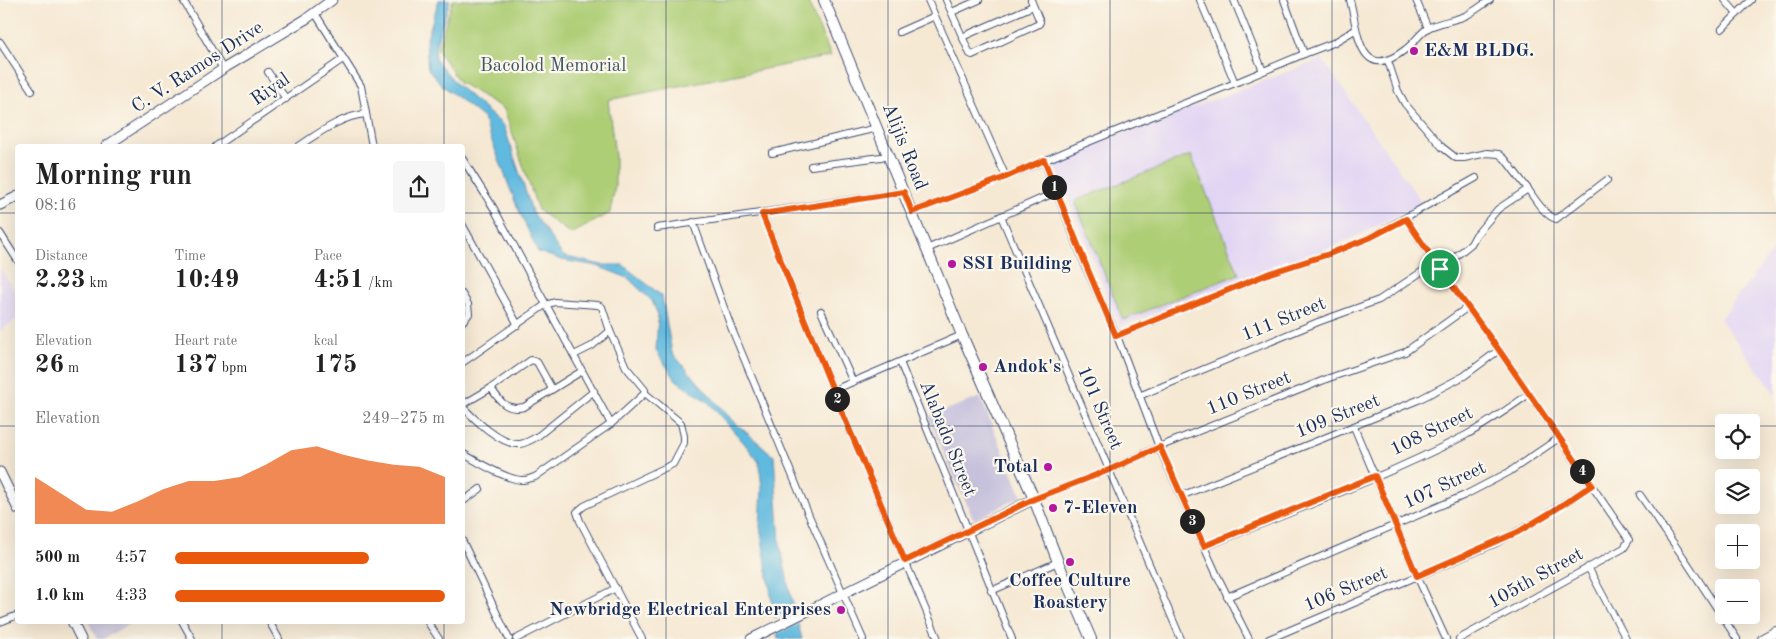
<!DOCTYPE html>
<html lang="en">
<head>
<meta charset="utf-8">
<style>
	:root { --surface:#fff; --page:#f6f6f6; --text:#222; --muted:#767676; --accent:#ea580c }
	body { margin:0; font-family:"Old Standard TT",serif; background:var(--page); color:var(--text); height:100vh; display:flex; flex-direction:column; font-size:19px; white-space:nowrap }
	* { box-sizing:border-box; margin:0 }
	p { font-size:16px; color:var(--muted) }
	.icon { flex:none; width:28px; height:28px; fill:none; stroke:currentColor; stroke-width:2; stroke-linecap:round; stroke-linejoin:round }
	.map { position:relative; flex:1; overflow:hidden }
	.side { position:absolute; left:15px; top:144px; width:450px; height:480px; display:flex; flex-direction:column; background:var(--surface); border-radius:5px; box-shadow:0 5px 20px #0002 }
	.side>* { flex:none }
	.fabs { position:absolute; left:1715px; top:414px; display:grid; gap:10px }
	.fabs a { display:grid; place-items:center; width:45px; height:45px; border-radius:5px; background:var(--surface); box-shadow:0 5px 20px #0002; font-size:25px }
	.pin { position:absolute; display:grid; place-items:center; width:42px; height:42px; color:#fff; margin:-21px; border:2px solid #fff; border-radius:50%; box-shadow:0 1px 5px #0007 }
	.km { position:absolute; width:25px; height:25px; margin:-12px; border-radius:50%; background:#222; color:#fff; font-size:14px; line-height:25px; text-align:center }
	.round { display:grid; place-items:center; flex:none; width:52px; height:52px; border-radius:5px; background:var(--page) }
	.head { display:flex; align-items:center; justify-content:space-between; height:85px; padding:0 20px }
	h1 { font-size:28px; font-weight:600; line-height:38px }
	.stats { display:grid; grid-template-columns:repeat(3,1fr); gap:8px; height:85px; padding:5px 20px }
	.stats div { display:grid; align-content:center }
	.stats b { font-size:25px; font-weight:600 }
	.stats small { font-size:14px; font-weight:400 }
	.stats p { font-size:14px }
	.chart { height:140px; padding:10px 20px }
	.chart p { display:flex; justify-content:space-between }
	.chart svg { width:100%; height:90px; margin-top:5px; fill:var(--accent); opacity:.7 }
	ul { padding:0 20px; list-style:none; font-size:16px }
	li { display:grid; grid-template-columns:80px 60px 1fr; align-items:center; height:38px }
	li i { height:12px; border-radius:6px; background:var(--accent) }
	.map>svg:first-child { display:block }
	.built { fill:#e1d4f4 }
	.industrial { fill:#c5c0db }
	.green { fill:#aece76; stroke:#647e6a }
	.water { fill:#60b9de; stroke:#3e749e }
	.pier { fill:#f6e9d4 }
	.lines { fill:none; stroke-linecap:round; stroke-linejoin:round }
	.street-casing { stroke:#3c4b70; stroke-width:8 }
	.secondary-casing { stroke:#3c4b70; stroke-width:11 }
	.primary-casing { stroke:#3c4b70; stroke-width:12 }
	.street { stroke:#fff; stroke-width:6 }
	.secondary { stroke:#fff; stroke-width:9 }
	.primary { stroke:#fff; stroke-width:10 }
	.route-casing { stroke:#fff; stroke-width:10 }
	.route { stroke:#ea580c; stroke-width:6 }
	.grid { fill:none; stroke:#1b2f5e; stroke-width:1; stroke-opacity:0.55 }
	.poi-dot { fill:#b5179e; stroke:#fbf7ec; stroke-width:2 }
	.labels { text-anchor:middle; dominant-baseline:central; stroke-width:4.5; stroke-linejoin:round; paint-order:stroke }
	.poi-label { font-size:19px; font-weight:bold; fill:#1b2f5e; stroke:#fbf7ec; text-anchor:start }
	.park-label { font-size:19px; fill:#405764; stroke:#fbf7ec }
	.street-label { font-size:19px; fill:#1b2f5e; stroke:#fbf7ec }
</style>
</head>
<body>
<div class="map">
<svg width="1776" height="639" viewBox="0 0 1776 639">
	<rect width="100%" height="100%" fill="#fbf7ec"/>
	<filter id="ink" filterUnits="userSpaceOnUse"><feTurbulence type="fractalNoise" baseFrequency=".02" numOctaves="2"/><feDisplacementMap in="SourceGraphic" scale="10" xChannelSelector="R" yChannelSelector="G"/><feConvolveMatrix kernelMatrix="1 2 1 2 8 2 1 2 1" color-interpolation-filters="sRGB"/></filter>
	<filter id="wash" filterUnits="userSpaceOnUse"><feTurbulence type="fractalNoise" baseFrequency=".0096" numOctaves="4" result="noise"/><feDisplacementMap in="SourceGraphic" scale="20" xChannelSelector="R" yChannelSelector="G"/><feGaussianBlur stdDeviation="1.12" result="paint"/><feColorMatrix in="noise" values="0 0 0 0 0 0 0 0 0 0 0 0 0 0 0 0 0 1.4 0 .05"/><feComposite in="paint" operator="in"/></filter>
	<g filter="url(#wash)">
		<rect width="100%" height="100%" fill="#f6e9d4"/>
		<g class="built">
			<polygon points="1322,59 1422,203 1360,234 1323,251 1120,326 1053,160"/>
			<polygon points="1776,247 1776,395 1720,319"/>
			<polygon points="0,269 18,295 17,319 0,331"/>
		</g>
		<g class="industrial">
			<polygon points="980,397 1022,496 974,520 928,417"/>
			<polygon points="88,621 134,621 103,639 97,639"/>
		</g>
		<g class="green">
			<polygon points="453,0 807,0 831,56 608,100 615,156 615,186 610,213 571,234 538,210 504,109 459,82 437,49"/>
			<polygon points="1191,155 1239,274 1123,320 1075,201"/>
		</g>
		<polygon class="water" points="439,0 450,0 435,47 435,59 457,85 504,126 532,211 563,256 602,265 623,265 662,296 672,353 733,421 774,456 780,544 789,588 802,639 778,639 760,526 762,488 759,462 744,443 708,402 676,380 656,351 658,315 652,301 628,278 597,266 562,260 538,252 516,204 483,118 442,85 428,69 426,41"/>
		<polygon class="pier" points="796,608 800,623 776,634 773,619"/>
	</g>
	<g filter="url(#ink)">
		<g class="lines">
			<defs>
				<g id="street">
					<polyline points="183,0 223,69"/>
					<polyline points="928,0 1006,177"/>
					<polyline points="946,0 970,54 972,55 1039,24 1040,22 1031,0"/>
					<polyline points="1200,0 1235,83"/>
					<polyline points="1234,0 1263,71"/>
					<polyline points="1284,0 1304,54"/>
					<path d="M1350,0c8,31 9,86 56,49 8,-6 14,-16 22,-21 11,-6 25,-7 37,-12 9,-4 17,-11 25,-16"/>
					<polyline points="1416,0 1428,28"/>
					<polyline points="1725,0 1737,14 1751,0"/>
					<polyline points="952,12 979,0"/>
					<polyline points="315,13 361,86 372,146"/>
					<polyline points="1722,29 1737,14"/>
					<polyline points="899,32 935,16"/>
					<polyline points="962,37 1033,6"/>
					<polyline points="0,42 32,91"/>
					<polyline points="1388,61 1398,91 1405,104 1442,147 1456,158 1464,158 1487,153 1499,154 1505,159 1528,189"/>
					<polyline points="268,72 286,99"/>
					<polyline points="216,146 343,59"/>
					<path d="M299,146c20,-13 42,-30 67,-32"/>
					<polyline points="772,153 877,128"/>
					<polyline points="462,158 493,207 611,424"/>
					<polyline points="1044,161 1087,270 1117,336 1159,447 1216,573 1249,639"/>
					<polyline points="811,166 889,156"/>
					<polyline points="912,212 1006,177 1081,145 1235,83 1304,54 1333,43 1355,30"/>
					<polyline points="762,213 837,400 938,639"/>
					<polyline points="1001,216 1181,639"/>
					<polyline points="1406,219 1435,263 1499,350 1629,540 1624,548 1459,639"/>
					<polyline points="693,222 731,327 807,511 863,639"/>
					<polyline points="462,224 518,325"/>
					<polyline points="657,228 904,192"/>
					<polyline points="0,233 18,261"/>
					<polyline points="927,249 1056,192"/>
					<path d="M1440,269l31,-25 5,-9 22,-26 30,-20c6,9 17,27 28,30l51,-39"/>
					<polyline points="462,294 468,304 469,314 462,322"/>
					<polyline points="821,311 853,382"/>
					<polyline points="1117,336 1270,273 1329,254 1369,238 1476,178"/>
					<polyline points="574,355 592,346 610,331"/>
					<polyline points="900,362 1012,639"/>
					<path d="M462,363l83,-58 10,-3 43,3 4,2 8,24 16,36 19,23v3l-34,31 -76,53c-4,1 -8,3 -12,3 -15,1 -47,-19 -61,-27"/>
					<path d="M491,388c9,14 16,23 33,19l58,-36"/>
					<polyline points="834,390 962,335"/>
					<polyline points="1139,396 1318,322 1379,300 1435,263"/>
					<polyline points="462,405 491,388 531,360 537,362 552,389"/>
					<path d="M462,406c12,13 40,40 58,38 7,-1 13,-5 18,-8l56,-45"/>
					<polyline points="1354,427 1417,576 1446,639"/>
					<polyline points="1640,495 1686,561 1737,639"/>
					<polyline points="1181,496 1418,400 1464,376 1499,350"/>
					<polyline points="1034,499 1109,470 1159,447 1329,378 1405,352 1468,307"/>
					<polyline points="462,502 480,489"/>
					<polyline points="462,540 509,639"/>
					<path d="M1204,547c86,-35 179,-69 262,-112 22,-12 43,-27 63,-41"/>
					<polyline points="1588,567 1626,639"/>
					<polyline points="991,591 1058,562"/>
					<polyline points="1227,597 1465,495 1509,472 1559,438"/>
					<polyline points="182,621 192,639"/>
					<polyline points="269,621 279,639"/>
					<polyline points="427,621 439,639"/>
					<polyline points="0,622 18,615"/>
					<polyline points="516,639 616,588"/>
					<polyline points="642,639 580,521 577,512 584,506 673,464 684,443 684,436 681,423 645,393"/>
					<polyline points="1269,639 1496,543 1535,522 1592,485"/>
				</g>
				<g id="secondary">
					<polyline points="106,146 223,69 306,19 332,0"/>
					<polyline points="0,205 18,196"/>
					<polyline points="0,472 18,509"/>
					<polyline points="72,621 81,639"/>
					<polyline points="751,639 1034,499"/>
				</g>
				<g id="primary">
					<polyline points="824,0 962,335 1034,499 1058,562 1091,639"/>
					<polyline points="1763,639 1776,632"/>
				</g>
			</defs>
			<use href="#street" class="street-casing"/>
			<use href="#secondary" class="secondary-casing"/>
			<use href="#primary" class="primary-casing"/>
			<use href="#street" class="street"/>
			<use href="#secondary" class="secondary"/>
			<use href="#primary" class="primary"/>
		</g>
	</g>
	<g class="lines" filter="url(#ink)">
		<defs>
			<polygon id="route" points="1044,160 1088,270 1116,336 1270,273 1329,254 1369,238 1406,219 1435,262 1499,350 1592,485 1553,511 1518,532 1417,576 1375,476 1204,546 1160,447 1109,470 1034,499 905,561 837,400 762,214 904,192 912,212 1006,177"/>
		</defs>
		<use href="#route" class="route-casing"/>
		<use href="#route" class="route"/>
	</g>
	<path class="grid" d="M222,0v146M444,0v146M666,0v639M888,0v639M1110,0v639M1332,0v639M1554,0v639M0,213h18M462,213h1314M0,426h18M462,426h1262M1751,426h25M222,621v18M444,621v18"/>
	<g class="poi-dot">
		<circle cx="1414" cy="51" r="5"/>
		<circle cx="952" cy="264" r="5"/>
		<circle cx="983" cy="367" r="5"/>
		<circle cx="1048" cy="467" r="5"/>
		<circle cx="1053" cy="508" r="5"/>
		<circle cx="1070" cy="562" r="5"/>
		<circle cx="841" cy="610" r="5"/>
	</g>
	<g class="labels">
		<g class="poi-label">
			<text x="1424" y="51">E&amp;M BLDG.</text>
			<text x="962" y="264">SSI Building</text>
			<text x="993" y="367">Andok's</text>
			<text x="1038" y="467" text-anchor="end">Total</text>
			<text x="1063" y="508">7-Eleven</text>
			<text x="1070" y="581" text-anchor="middle">Coffee Culture<tspan x="1070" dy="22">Roastery</tspan></text>
			<text x="831" y="610" text-anchor="end">Newbridge Electrical Enterprises</text>
		</g>
		<g class="park-label">
			<text x="553" y="66">Bacolod Memorial</text>
		</g>
		<g class="street-label">
			<text transform="translate(198 68) rotate(-33)">C. V. Ramos Drive</text>
			<text transform="translate(271 90) rotate(-35)">Riyal</text>
			<text transform="translate(904 147) rotate(68)">Alijis Road</text>
			<text transform="translate(1284 320) rotate(-22)">111 Street</text>
			<text transform="translate(1249 394) rotate(-22)">110 Street</text>
			<text transform="translate(1099 408) rotate(67)">101 Street</text>
			<text transform="translate(1338 417) rotate(-22)">109 Street</text>
			<text transform="translate(1432 432) rotate(-26)">108 Street</text>
			<text transform="translate(947 439) rotate(68)">Alabado Street</text>
			<text transform="translate(1445 486) rotate(-25)">107 Street</text>
			<text transform="translate(1536 579) rotate(-29)">105th Street</text>
			<text transform="translate(1346 590) rotate(-23)">106 Street</text>
		</g>
	</g>
</svg>
<div class="fabs">
<a><svg class="icon" aria-label="locate" viewBox="0 0 24 24"><circle cx="12" cy="12" r="6"/><path d="M12 2v4M12 18v4M2 12h4M18 12h4"/></svg></a>
<a><svg class="icon" aria-label="layers" viewBox="0 0 24 24"><path d="M12 4l9 5-9 5-9-5zM3 14l9 5 9-5"/></svg></a>
<a>+</a>
<a>−</a>
</div>
<div class="pin" style="left:1440px;top:269px;background:#1e9e55"><svg class="icon" aria-label="arrive" viewBox="0 0 24 24"><path d="M6 21V4h12l-3 4 3 4H6"/></svg></div>
<b class="km" style="left:1054px;top:187px">1</b>
<b class="km" style="left:837px;top:399px">2</b>
<b class="km" style="left:1192px;top:521px">3</b>
<b class="km" style="left:1582px;top:471px">4</b>
<section class="side">
<div class="head"><div><h1>Morning run</h1><p>08:16</p></div><a class="round"><svg class="icon" aria-label="share" viewBox="0 0 24 24"><path d="M12 15V3M7 8l5-5 5 5M5 13v7h14v-7"/></svg></a></div>
<div class="stats">
<div><p>Distance</p><b>2.23<small> km</small></b></div>
<div><p>Time</p><b>10:49</b></div>
<div><p>Pace</p><b>4:51<small> /km</small></b></div>
</div>
<div class="stats">
<div><p>Elevation</p><b>26<small> m</small></b></div>
<div><p>Heart rate</p><b>137<small> bpm</small></b></div>
<div><p>kcal</p><b>175</b></div>
</div>
<div class="chart"><p><span>Elevation</span>249–275 m</p>
<svg viewBox="0 0 160 44" preserveAspectRatio="none"><path d="M0 44V21L10 29L20 37L30 38L40 33L50 27L60 23L70 23L80 21L90 15L100 8L110 6L120 10L130 13L140 15L150 16L160 21V44z"/></svg>
</div>
<ul>
<li><b>500 m</b>4:57<i style="width:72%"></i></li>
<li><b>1.0 km</b>4:33<i style="width:100%"></i></li>
</ul>
</section>
</div>
</body>
</html>
